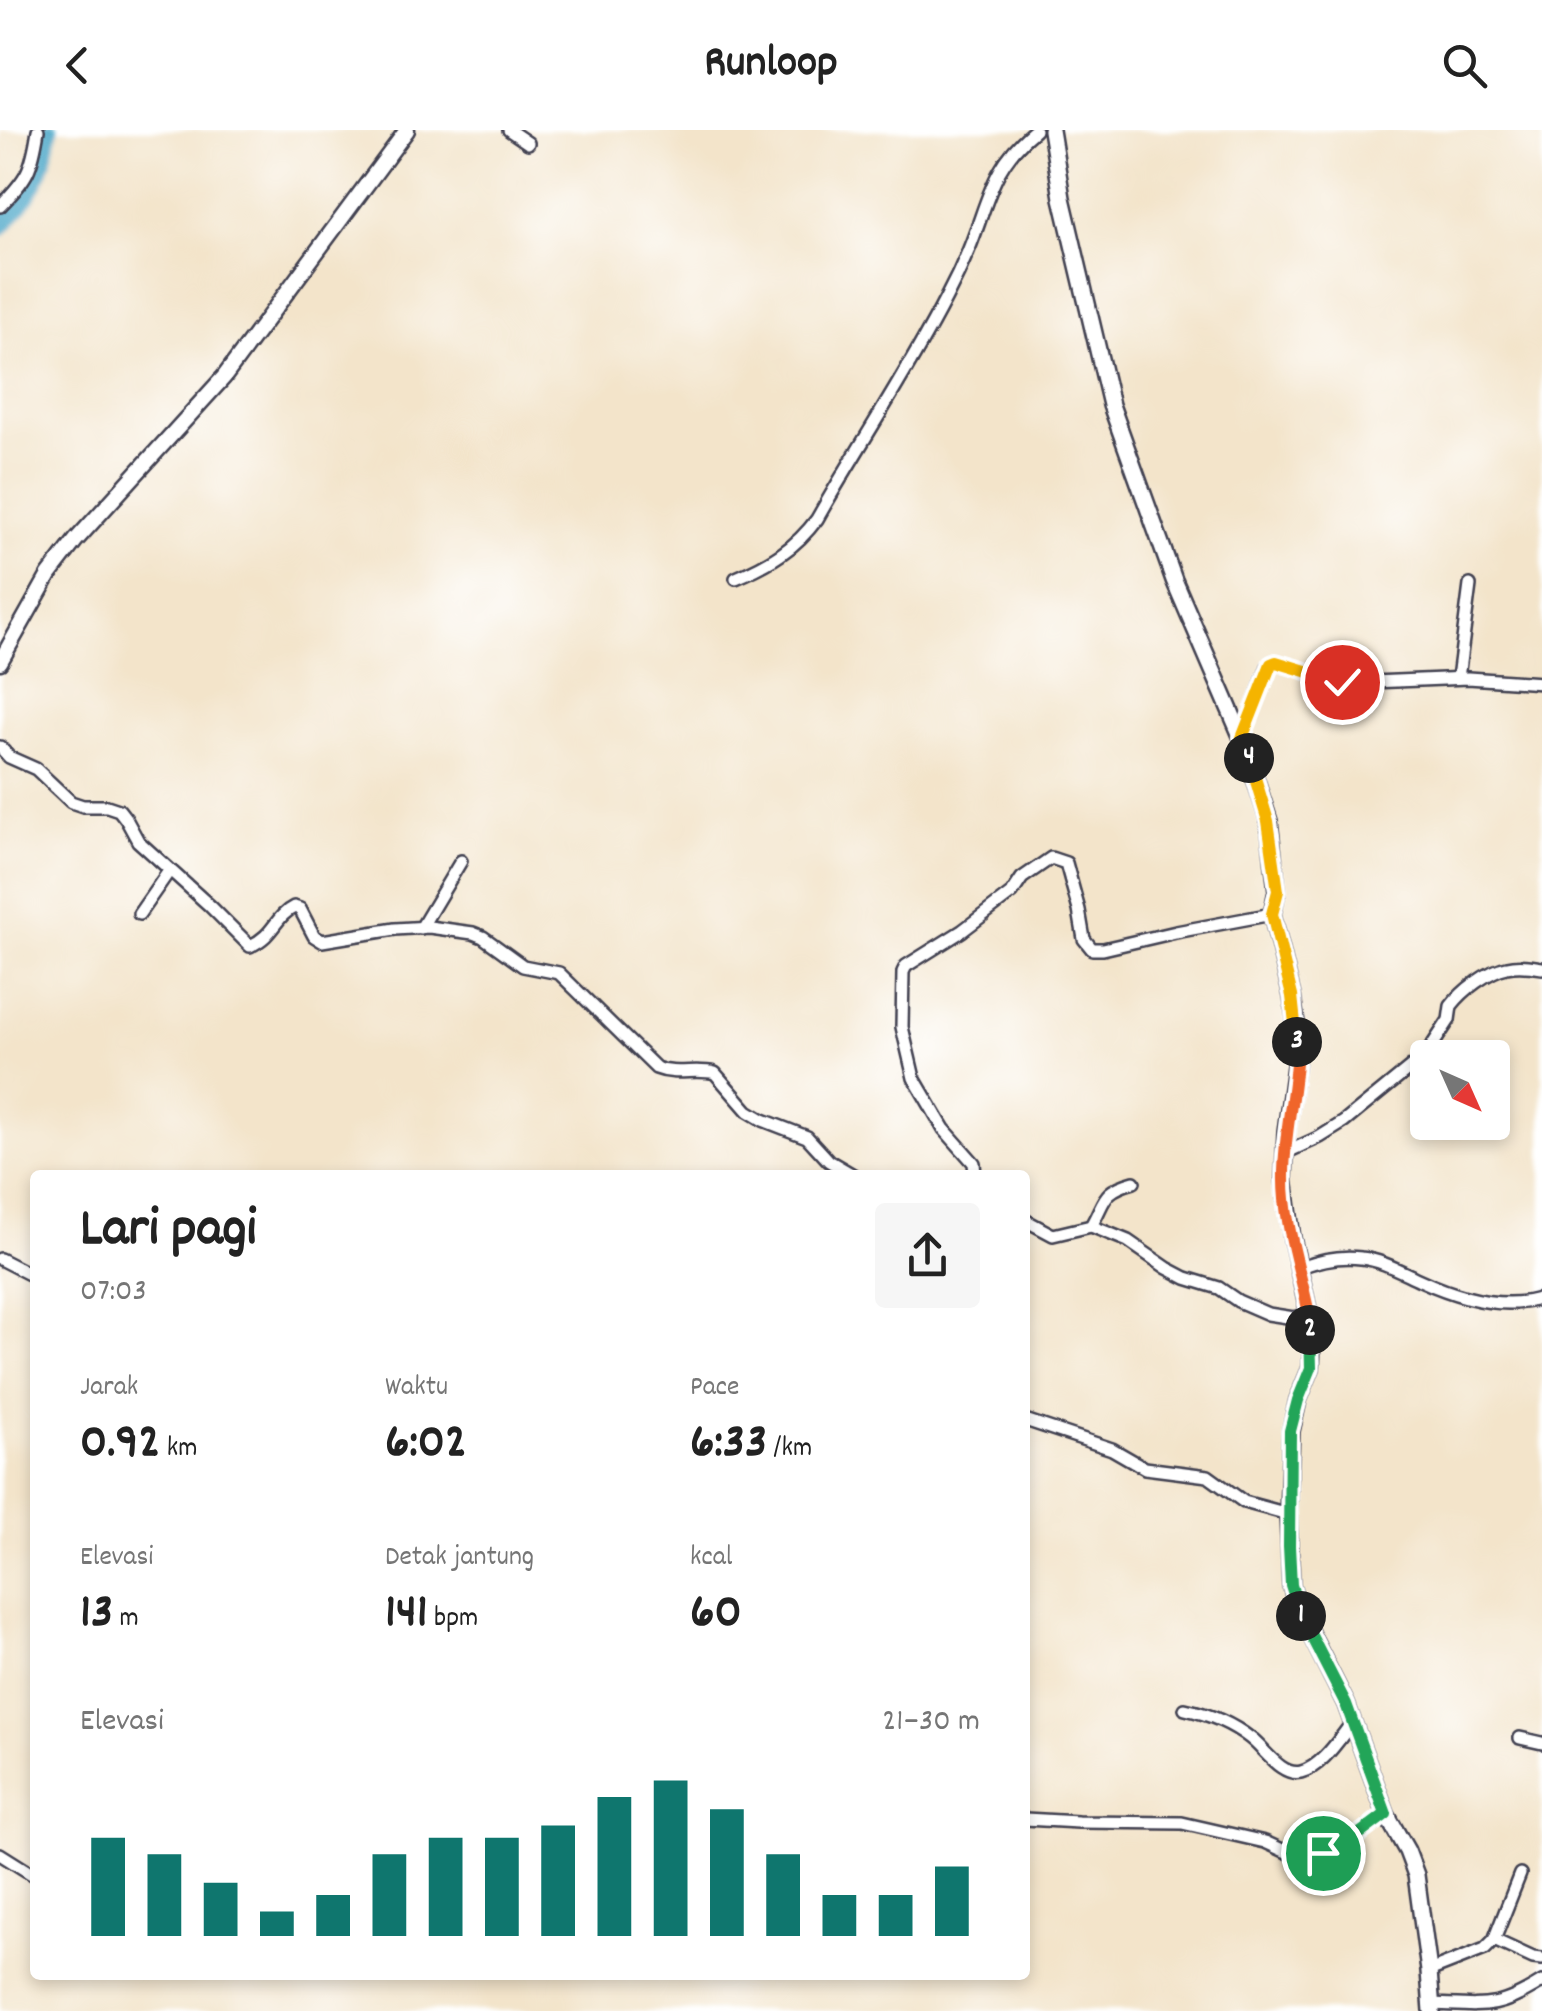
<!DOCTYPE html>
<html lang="id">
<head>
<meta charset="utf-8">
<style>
	:root { --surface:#fff; --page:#f6f6f6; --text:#222; --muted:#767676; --accent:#0f766e }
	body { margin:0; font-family:Dekko,sans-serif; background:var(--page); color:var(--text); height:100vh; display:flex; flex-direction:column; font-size:38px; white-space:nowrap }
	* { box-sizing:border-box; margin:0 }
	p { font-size:32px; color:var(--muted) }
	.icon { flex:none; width:55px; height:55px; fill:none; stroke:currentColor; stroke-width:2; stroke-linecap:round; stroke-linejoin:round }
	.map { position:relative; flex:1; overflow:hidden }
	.details { position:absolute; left:30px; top:1040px; width:1000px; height:810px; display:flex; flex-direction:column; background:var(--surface); border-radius:10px; box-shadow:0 5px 15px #0003 }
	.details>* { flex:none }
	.needle { width:65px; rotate:135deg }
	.fabs { position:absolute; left:1410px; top:910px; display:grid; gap:20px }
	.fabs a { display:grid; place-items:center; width:100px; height:100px; border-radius:10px; background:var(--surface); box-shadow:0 5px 15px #0003; font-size:50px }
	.pin { position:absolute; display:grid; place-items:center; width:85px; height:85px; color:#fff; margin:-42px; border:5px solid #fff; border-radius:50%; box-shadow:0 2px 10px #0007 }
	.km { position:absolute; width:50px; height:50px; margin:-25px; border-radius:50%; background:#222; color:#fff; font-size:28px; line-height:50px; text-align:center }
	.round { display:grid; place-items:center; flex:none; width:105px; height:105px; border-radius:10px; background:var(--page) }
	.headline { display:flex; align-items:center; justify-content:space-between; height:170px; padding:0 50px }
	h1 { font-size:55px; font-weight:700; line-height:75px }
	.metrics { display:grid; grid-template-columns:repeat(3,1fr); gap:15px; height:170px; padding:10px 50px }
	.metrics div { display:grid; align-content:center }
	.metrics b { font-size:50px; font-weight:700 }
	.metrics small { font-size:28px; font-weight:400 }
	.metrics p { font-size:28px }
	.chart { height:280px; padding:20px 50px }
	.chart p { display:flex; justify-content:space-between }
	.chart svg { width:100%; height:180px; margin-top:10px; stroke:var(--accent); stroke-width:6 }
	header { display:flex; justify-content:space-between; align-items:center; height:130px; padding:0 50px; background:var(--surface); font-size:45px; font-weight:700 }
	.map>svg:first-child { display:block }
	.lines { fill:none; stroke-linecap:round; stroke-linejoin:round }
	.river { stroke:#49a6c7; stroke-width:18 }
	.minor-casing { stroke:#413f50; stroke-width:16 }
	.tertiary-casing { stroke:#413f50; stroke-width:19 }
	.secondary-casing { stroke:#413f50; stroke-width:20 }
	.minor { stroke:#fff; stroke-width:11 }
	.tertiary { stroke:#fff; stroke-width:14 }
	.secondary { stroke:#fff; stroke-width:15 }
	.split-1-casing { stroke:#fff; stroke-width:20 }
	.split-2-casing { stroke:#fff; stroke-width:20 }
	.split-3-casing { stroke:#fff; stroke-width:20 }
	.split-4-casing { stroke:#fff; stroke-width:20 }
	.split-5-casing { stroke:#fff; stroke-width:20 }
	.split-1 { stroke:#22a559; stroke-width:12 }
	.split-2 { stroke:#22a559; stroke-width:12 }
	.split-3 { stroke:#f0652b; stroke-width:12 }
	.split-4 { stroke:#f5b400; stroke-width:12 }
	.split-5 { stroke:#f5b400; stroke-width:12 }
</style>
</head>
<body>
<header><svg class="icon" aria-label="back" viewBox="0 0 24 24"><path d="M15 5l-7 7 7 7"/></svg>Runloop<svg class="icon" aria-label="search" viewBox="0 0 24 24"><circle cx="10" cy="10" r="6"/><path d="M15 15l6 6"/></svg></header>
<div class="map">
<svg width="1542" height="1881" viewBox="0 0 1542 1881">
	<rect width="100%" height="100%" fill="#fff"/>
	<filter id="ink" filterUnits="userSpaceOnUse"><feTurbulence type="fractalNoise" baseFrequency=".01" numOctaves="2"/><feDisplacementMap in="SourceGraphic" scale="20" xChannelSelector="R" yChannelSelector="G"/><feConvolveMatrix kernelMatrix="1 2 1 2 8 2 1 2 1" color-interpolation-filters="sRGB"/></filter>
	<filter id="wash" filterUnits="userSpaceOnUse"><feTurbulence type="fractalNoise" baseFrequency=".0048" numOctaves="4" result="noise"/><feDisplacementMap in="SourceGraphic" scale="40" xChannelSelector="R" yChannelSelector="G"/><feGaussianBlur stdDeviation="2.25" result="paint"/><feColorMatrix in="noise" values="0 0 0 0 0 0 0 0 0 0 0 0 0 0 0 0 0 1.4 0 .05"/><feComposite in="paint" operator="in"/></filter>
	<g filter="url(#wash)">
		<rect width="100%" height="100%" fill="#f3e4ca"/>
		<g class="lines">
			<path class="river" d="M0,97c31,-30 43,-55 49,-97"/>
		</g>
	</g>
	<g filter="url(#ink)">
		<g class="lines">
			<defs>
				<g id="minor">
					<polyline points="509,0 528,13"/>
					<path d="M0,76c28,-28 32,-37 38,-76"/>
					<path d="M736,448c33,-14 59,-29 81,-59 42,-74 90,-145 129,-221 8,-15 16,-32 23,-49 20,-49 22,-83 66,-119"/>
					<polyline points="1458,548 1470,455"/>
					<polyline points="1242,608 1268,537 1275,532 1348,553 1468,548 1542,553"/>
					<path d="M0,617l9,10 27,12 35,33 12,4h24l12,4 7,9 12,22 72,65 40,40c25,-11 24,-29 44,-39l6,2 14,27 8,5 73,-12 34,-2 44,6 10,4 40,29 36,7 97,95c20,8 39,0 59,5l33,38 15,9 44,17 22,24 24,14"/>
					<polyline points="139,784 169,741"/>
					<polyline points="421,798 461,731"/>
					<path d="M1285,1023l35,-16 24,-15 82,-67 23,-35 2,-14c12,-16 37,-35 56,-39 12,-3 24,-1 35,1"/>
					<polyline points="975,1045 974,1033 944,999 914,948 902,897 903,842 906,836 962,801 1012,763 1022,748 1051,728 1066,733 1079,780 1084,809 1092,819 1103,819 1176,802 1272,784"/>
					<polyline points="1025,1090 1053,1105 1091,1096 1128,1111 1167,1138 1186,1148 1219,1158 1238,1171 1268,1184 1294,1188 1309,1184"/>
					<path d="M1091,1096c15,-26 10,-35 43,-44"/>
					<polyline points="0,1129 35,1147"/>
					<path d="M1300,1137c19,-7 40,-12 61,-9 21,2 41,14 59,22 37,17 82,31 122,18"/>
					<polyline points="1025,1290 1112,1319 1145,1338 1208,1346 1244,1372 1288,1384"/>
					<path d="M1185,1579c23,5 46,14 65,29 14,10 31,39 51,34 21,-5 38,-33 51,-49"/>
					<polyline points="1520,1608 1542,1613"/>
					<polyline points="1025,1689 1078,1692 1182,1693 1265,1712 1291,1724 1308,1727 1350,1711 1386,1684"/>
					<polyline points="0,1724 35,1746"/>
					<polyline points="1494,1810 1533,1828 1542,1829"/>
					<polyline points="1429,1841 1485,1819 1494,1810 1520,1744"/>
					<path d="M1432,1874c52,2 64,7 110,-22"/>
				</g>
				<polyline id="tertiary" points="0,532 49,445 76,410 224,247 407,0"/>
				<polyline id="secondary" points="1051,0 1062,68 1111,275 1174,450 1242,608 1269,691 1277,761 1272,784 1292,866 1297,900 1297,921 1286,1001 1284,1048 1292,1108 1309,1184 1312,1214 1311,1238 1298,1270 1291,1301 1288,1384 1291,1455 1299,1481 1346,1574 1386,1684 1407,1721 1416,1745 1429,1841 1432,1881"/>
			</defs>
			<use href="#minor" class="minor-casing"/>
			<use href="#tertiary" class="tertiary-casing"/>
			<use href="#secondary" class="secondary-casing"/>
			<use href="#minor" class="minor"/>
			<use href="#tertiary" class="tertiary"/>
			<use href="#secondary" class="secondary"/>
		</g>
	</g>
	<g class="lines" filter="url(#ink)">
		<defs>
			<polyline id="split-1" points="1301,1486 1346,1574 1386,1684 1350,1711 1323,1723"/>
			<polyline id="split-2" points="1301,1486 1291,1455 1289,1416 1290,1301 1298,1270 1311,1238 1310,1200"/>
			<path id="split-3" d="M1297,912c0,44 -13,88 -13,133 -1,46 16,93 25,139l1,16"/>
			<polyline id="split-4" points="1249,628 1268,691 1278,761 1272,784 1292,866 1297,912"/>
			<polyline id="split-5" points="1249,628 1242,608 1271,534 1276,532 1342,552"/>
		</defs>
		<use href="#split-1" class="split-1-casing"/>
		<use href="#split-2" class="split-2-casing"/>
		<use href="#split-3" class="split-3-casing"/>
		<use href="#split-4" class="split-4-casing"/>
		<use href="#split-5" class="split-5-casing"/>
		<use href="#split-1" class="split-1"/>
		<use href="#split-2" class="split-2"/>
		<use href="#split-3" class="split-3"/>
		<use href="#split-4" class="split-4"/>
		<use href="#split-5" class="split-5"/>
	</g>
</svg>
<div class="fabs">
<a><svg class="needle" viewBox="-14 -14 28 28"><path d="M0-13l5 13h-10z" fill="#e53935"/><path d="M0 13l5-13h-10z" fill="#767676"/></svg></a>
</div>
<div class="pin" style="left:1323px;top:1723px;background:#1e9e55"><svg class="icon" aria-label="arrive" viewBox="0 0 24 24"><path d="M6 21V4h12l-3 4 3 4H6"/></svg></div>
<div class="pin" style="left:1342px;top:552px;background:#d93025"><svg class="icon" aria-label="check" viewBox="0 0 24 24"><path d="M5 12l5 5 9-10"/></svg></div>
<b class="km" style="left:1301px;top:1486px">1</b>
<b class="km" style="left:1310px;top:1200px">2</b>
<b class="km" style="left:1297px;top:912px">3</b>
<b class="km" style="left:1249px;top:628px">4</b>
<section class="details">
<div class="headline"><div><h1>Lari pagi</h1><p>07:03</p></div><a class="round"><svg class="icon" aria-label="share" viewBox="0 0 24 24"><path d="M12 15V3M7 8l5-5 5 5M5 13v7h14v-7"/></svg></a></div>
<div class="metrics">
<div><p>Jarak</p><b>0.92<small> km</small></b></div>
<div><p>Waktu</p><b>6:02</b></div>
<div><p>Pace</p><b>6:33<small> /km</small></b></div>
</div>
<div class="metrics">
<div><p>Elevasi</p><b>13<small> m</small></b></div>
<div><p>Detak jantung</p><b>141<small> bpm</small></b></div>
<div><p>kcal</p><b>60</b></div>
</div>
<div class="chart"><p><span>Elevasi</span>21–30 m</p>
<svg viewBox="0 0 160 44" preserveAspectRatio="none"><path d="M5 44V20M15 44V24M25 44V31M35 44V38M45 44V34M55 44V24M65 44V20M75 44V20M85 44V17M95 44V10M105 44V6M115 44V13M125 44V24M135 44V34M145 44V34M155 44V27"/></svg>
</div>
</section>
</div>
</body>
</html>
